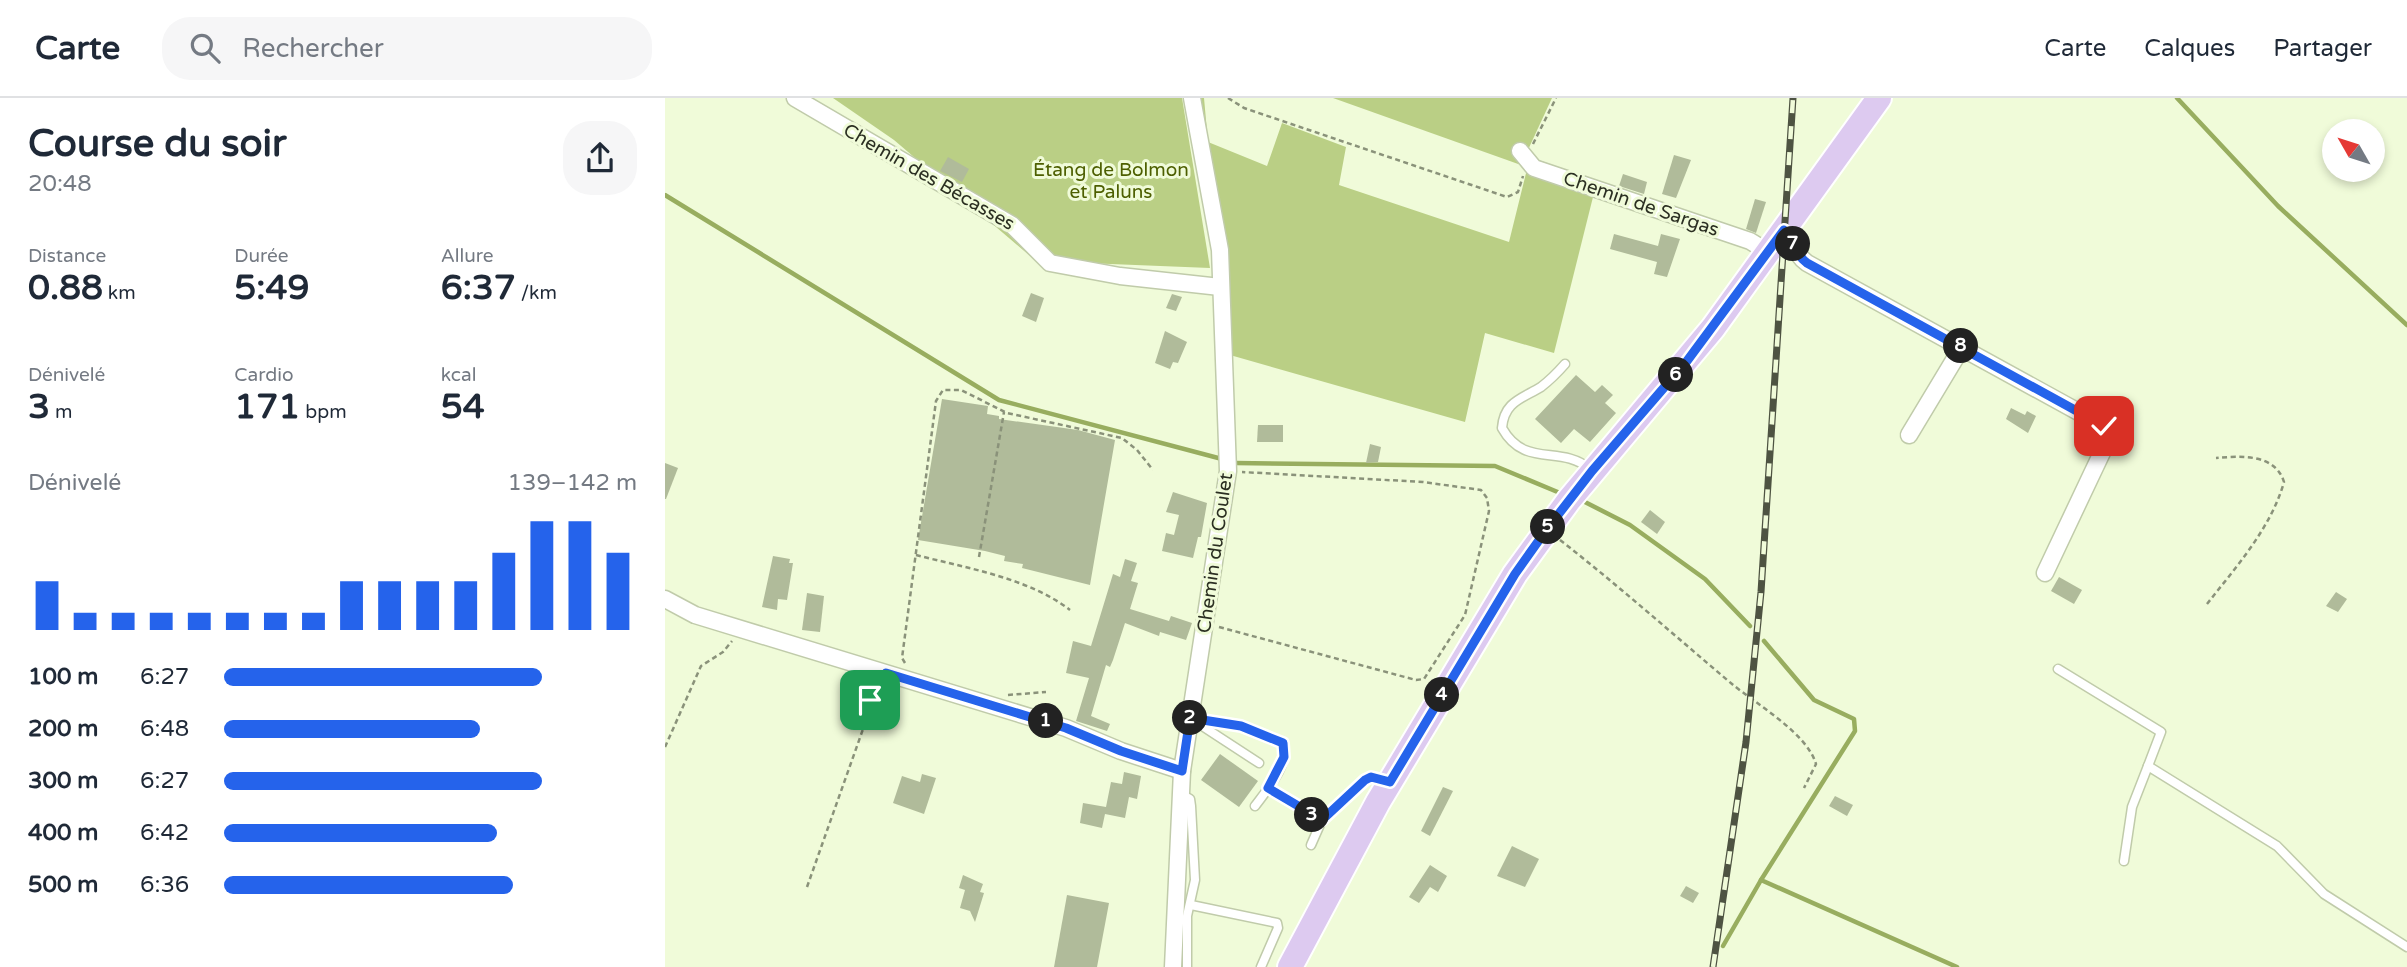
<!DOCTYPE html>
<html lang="fr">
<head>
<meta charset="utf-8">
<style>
	:root { --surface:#fff; --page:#f6f6f7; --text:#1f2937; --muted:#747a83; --line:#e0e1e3; --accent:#2563eb }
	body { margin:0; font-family:"Varela Round",sans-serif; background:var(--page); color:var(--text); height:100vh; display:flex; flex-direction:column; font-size:26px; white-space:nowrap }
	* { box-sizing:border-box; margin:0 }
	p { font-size:23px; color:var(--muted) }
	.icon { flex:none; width:38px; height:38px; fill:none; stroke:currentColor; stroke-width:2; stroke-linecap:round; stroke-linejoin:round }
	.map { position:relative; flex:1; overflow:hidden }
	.sheet { display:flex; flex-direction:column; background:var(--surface); width:665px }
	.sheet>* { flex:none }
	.needle { width:46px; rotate:309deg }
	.tools { position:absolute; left:1657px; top:21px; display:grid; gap:14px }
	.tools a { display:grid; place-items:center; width:63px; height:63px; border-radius:50%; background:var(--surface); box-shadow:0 4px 10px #0003; font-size:35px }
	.pin { position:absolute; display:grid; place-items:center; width:60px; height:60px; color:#fff; margin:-30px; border-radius:14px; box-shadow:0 4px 10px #0006 }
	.km { position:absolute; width:35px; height:35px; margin:-18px; border-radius:50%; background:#222; color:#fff; font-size:19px; line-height:35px; text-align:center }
	.round { display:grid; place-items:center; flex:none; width:74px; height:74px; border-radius:28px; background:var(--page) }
	.overview { display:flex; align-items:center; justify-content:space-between; height:119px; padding:0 28px }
	h1 { font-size:38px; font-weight:700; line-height:52px }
	.stats { display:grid; grid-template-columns:repeat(3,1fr); gap:10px; height:119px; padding:7px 28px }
	.stats div { display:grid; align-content:center }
	.stats b { font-size:35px; font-weight:700 }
	.stats small { font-size:19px; font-weight:400 }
	.stats p { font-size:19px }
	.chart { height:196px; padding:14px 28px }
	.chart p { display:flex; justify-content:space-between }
	.chart svg { width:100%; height:126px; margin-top:7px; stroke:var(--accent); stroke-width:6 }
	ul { padding:0 28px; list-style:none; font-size:23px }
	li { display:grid; grid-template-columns:112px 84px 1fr; align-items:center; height:52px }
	li i { height:18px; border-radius:9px; background:var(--accent) }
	header { display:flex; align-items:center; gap:42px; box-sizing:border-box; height:98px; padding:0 35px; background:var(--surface); border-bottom:2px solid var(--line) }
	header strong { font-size:33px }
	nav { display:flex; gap:38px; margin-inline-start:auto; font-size:24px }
	.search { width:490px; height:63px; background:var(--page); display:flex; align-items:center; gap:18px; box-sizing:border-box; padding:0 24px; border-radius:28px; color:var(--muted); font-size:26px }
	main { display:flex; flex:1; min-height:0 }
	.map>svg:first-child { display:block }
	.green { fill:#bacf85 }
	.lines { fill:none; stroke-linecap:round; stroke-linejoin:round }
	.stream { stroke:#98ad5f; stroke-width:4.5 }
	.building { fill:#b0bb9a }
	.lane-casing { stroke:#c0cbaa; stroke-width:11 }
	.street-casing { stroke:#c0cbaa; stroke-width:19 }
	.primary-casing { stroke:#fff; stroke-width:28 }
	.path { stroke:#8a927a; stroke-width:2.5; stroke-dasharray:5 3.5; stroke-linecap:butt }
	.lane { stroke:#fff; stroke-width:8 }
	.street { stroke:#fff; stroke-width:16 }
	.primary { stroke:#ddcaf0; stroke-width:24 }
	.rail-casing { stroke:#4e5342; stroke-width:7 }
	.rail { stroke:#f0fbd9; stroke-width:4.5; stroke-dasharray:13; stroke-linecap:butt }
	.route-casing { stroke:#fff; stroke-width:14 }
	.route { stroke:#2563eb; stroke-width:9 }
	.labels { text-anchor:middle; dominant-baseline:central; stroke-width:6; stroke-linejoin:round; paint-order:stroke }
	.park-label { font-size:19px; fill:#4d5f00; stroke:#f0fbd9 }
	.street-label { font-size:19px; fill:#2b2f22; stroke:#f0fbd9 }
</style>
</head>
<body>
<header>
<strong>Carte</strong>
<div class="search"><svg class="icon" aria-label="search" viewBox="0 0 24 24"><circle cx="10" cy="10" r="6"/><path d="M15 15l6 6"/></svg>Rechercher</div>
<nav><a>Carte</a><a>Calques</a><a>Partager</a></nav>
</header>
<main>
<section class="sheet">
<div class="overview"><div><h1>Course du soir</h1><p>20:48</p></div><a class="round"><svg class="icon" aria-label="share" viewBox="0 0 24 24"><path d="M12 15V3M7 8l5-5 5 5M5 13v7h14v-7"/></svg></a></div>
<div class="stats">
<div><p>Distance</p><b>0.88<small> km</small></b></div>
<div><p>Durée</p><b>5:49</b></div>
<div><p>Allure</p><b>6:37<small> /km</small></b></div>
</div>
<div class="stats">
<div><p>Dénivelé</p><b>3<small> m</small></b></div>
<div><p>Cardio</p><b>171<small> bpm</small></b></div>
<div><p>kcal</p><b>54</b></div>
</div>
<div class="chart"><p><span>Dénivelé</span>139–142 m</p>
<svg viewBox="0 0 160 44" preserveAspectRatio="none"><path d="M5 44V27M15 44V38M25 44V38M35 44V38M45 44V38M55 44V38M65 44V38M75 44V38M85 44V27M95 44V27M105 44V27M115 44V27M125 44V17M135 44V6M145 44V6M155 44V17"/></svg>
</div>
<ul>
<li><b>100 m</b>6:27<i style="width:77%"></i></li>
<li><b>200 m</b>6:48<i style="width:62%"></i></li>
<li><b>300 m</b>6:27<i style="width:77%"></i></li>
<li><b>400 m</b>6:42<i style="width:66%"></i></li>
<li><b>500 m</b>6:36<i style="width:70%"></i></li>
</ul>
</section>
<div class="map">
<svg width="1742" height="869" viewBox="0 0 1742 869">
	<rect width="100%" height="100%" fill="#f0fbd9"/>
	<g class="green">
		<polygon points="168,0 517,0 545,170 371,163 229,42"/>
		<polygon points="521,0 539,0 543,44 602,68 617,25 681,49 674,87 844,144 865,59 932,83 889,255 820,235 800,324 551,253 550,154"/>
		<polygon points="668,0 887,0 856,67"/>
	</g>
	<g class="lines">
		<g class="stream">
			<polyline points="1512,0 1613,108 1742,227"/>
			<polyline points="0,97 334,302 557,361"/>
			<polyline points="570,365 830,368 895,395"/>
			<polyline points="916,402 965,427 1040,481 1085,528"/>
			<polyline points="1099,543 1149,602 1189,621 1190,633 1096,782 1292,869"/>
			<polyline points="1058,848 1096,782"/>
		</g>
	</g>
	<g class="building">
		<polygon points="1009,57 1026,62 1011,100 997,96"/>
		<polygon points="283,59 304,71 297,84 275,73"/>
		<polygon points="958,76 982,84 979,96 954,88"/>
		<polygon points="1090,101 1101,104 1091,135 1081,131"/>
		<polygon points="949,136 993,148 996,136 1015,141 1002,179 989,176 992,164 945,151"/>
		<polygon points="366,195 379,200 371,224 357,218"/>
		<polygon points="507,196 517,199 511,213 501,210"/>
		<polygon points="500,233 522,244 513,265 508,264 505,271 490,265"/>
		<polygon points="911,277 930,294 937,287 948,297 940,305 951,315 925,344 909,331 896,345 870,321"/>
		<polygon points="277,301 323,308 322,316 334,318 334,321 413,332 450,342 425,487 357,470 358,466 339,463 340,458 320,453 253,442"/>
		<polygon points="1346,310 1360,317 1362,313 1371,318 1363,335 1341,321"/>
		<polygon points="593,327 618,327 618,344 592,344"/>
		<polygon points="705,346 716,349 713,364 701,365"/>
		<polygon points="0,365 13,370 1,401 0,401"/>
		<polygon points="508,394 542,405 536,439 533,439 528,460 497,453 501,435 509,437 514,417 501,414"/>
		<polygon points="985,412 1000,424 992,436 976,424"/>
		<polygon points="108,458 125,461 124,465 128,465 122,502 113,501 112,512 97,509"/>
		<polygon points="460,461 472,465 466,483 473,485 465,511 504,523 506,518 527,525 521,542 495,534 494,538 460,525 448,562 445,569 441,567 426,618 445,626 442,633 411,623 424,580 401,575 408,543 426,548 448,476 455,479"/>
		<polygon points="1394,479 1417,492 1409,506 1386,493"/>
		<polygon points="1671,494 1682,501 1673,514 1661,508"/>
		<polygon points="142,495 159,498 155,534 137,532"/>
		<polygon points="555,656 593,683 574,709 536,682"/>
		<polygon points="459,674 476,678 472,701 464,699 460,720 440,716 437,730 415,725 418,705 441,709 446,684 457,686"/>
		<polygon points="257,676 271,680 259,716 228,705 237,678 255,684"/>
		<polygon points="778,689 788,693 765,738 756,733"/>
		<polygon points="1170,698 1188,707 1182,718 1164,708"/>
		<polygon points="847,748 874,761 860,789 832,778"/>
		<polygon points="765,767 782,778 773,794 765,789 754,805 744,799"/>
		<polygon points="298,777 318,786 315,794 319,795 310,824 305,813 295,810 300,792 294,790"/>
		<polygon points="1021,788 1034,795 1028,805 1015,798"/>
		<polygon points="402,797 444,805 432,869 389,869"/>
	</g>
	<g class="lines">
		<defs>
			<g id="lane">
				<path d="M900,266c-7,8 -15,16 -24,23 -20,12 -37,15 -39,41 23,41 58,16 88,41"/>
				<polyline points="1393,571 1496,634 1483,668 1612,748 1659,796 1742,849"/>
				<polyline points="603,690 657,722"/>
				<polyline points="516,696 525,701 526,708 530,782 522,818 522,869"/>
				<path d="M590,708c12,-16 36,-44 28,-63l-42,-17 -51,-8 69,45"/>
				<polyline points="646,747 657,722 700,682 706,679 722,683"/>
				<polyline points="1459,763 1467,709 1483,668"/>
				<polyline points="526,807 612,825 613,830 596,869"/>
			</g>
			<g id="street">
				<polyline points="130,0 347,127 385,165 455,178 555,189"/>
				<polyline points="855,53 869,70 1085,143 1103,154"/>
				<path d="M1119,132c11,11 10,24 23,33l297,163 3,6 -1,12 -61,129"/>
				<polyline points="1244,337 1297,249"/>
				<polyline points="0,501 30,517 401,630 456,653 517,673"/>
				<polyline points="508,869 517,673 563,373 555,152 527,0"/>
			</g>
			<polyline id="primary" points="625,869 713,704 850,476 904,402 1048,230 1214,0"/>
		</defs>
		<use href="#lane" class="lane-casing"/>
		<use href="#street" class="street-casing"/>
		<use href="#primary" class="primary-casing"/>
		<g class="path">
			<polyline points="563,0 579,10 842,99 853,94 858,78"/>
			<polyline points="868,46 891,0"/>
			<path d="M895,442c59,46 115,96 172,144 24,20 75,49 84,80l-12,24"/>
			<path d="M251,457c50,13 113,23 154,55"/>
			<polyline points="314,459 339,314"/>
			<path d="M1542,506c29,-37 64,-76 77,-122 -9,-29 -44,-26 -68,-24"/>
			<polyline points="554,529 751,582 759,581 800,517 824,413 822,400 816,392 758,384 577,374"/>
			<polyline points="240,565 237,560 271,303 278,292 296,292 342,315 457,340 472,352 488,372"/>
			<polyline points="343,597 381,594"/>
			<polyline points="0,649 36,568 58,554 67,543"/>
			<polyline points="142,789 214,586"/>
		</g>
		<use href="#lane" class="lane"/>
		<use href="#street" class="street"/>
		<use href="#primary" class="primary"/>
		<defs>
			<polyline id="rail" points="1048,869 1081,644 1096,494 1128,0"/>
		</defs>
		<use href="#rail" class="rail-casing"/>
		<use href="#rail" class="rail"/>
	</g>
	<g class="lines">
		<defs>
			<path id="route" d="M205,602l16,-27 180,55 55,23 61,20 8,-53 51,8 42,17 1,14 -16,31 54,32 43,-40 6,-3 19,5 125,-208 32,-45 45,-58 95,-110 97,-131c11,10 10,24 23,33l297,163"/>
		</defs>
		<use href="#route" class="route-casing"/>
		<use href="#route" class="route"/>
	</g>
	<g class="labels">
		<g class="park-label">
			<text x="446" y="72">Étang de Bolmon<tspan x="446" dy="22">et Paluns</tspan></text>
		</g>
		<g class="street-label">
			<text transform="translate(264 79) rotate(30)">Chemin des Bécasses</text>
			<text transform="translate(976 106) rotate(19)">Chemin de Sargas</text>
			<text transform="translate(550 455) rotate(-82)">Chemin du Coulet</text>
		</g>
	</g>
</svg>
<div class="tools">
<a><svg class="needle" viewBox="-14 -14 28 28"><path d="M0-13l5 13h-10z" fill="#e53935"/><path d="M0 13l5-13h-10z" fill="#747a83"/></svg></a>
</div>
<div class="pin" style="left:205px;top:602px;background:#1e9e55"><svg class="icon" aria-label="arrive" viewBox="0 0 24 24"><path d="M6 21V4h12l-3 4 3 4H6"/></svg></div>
<div class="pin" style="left:1439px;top:328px;background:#d93025"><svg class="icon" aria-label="check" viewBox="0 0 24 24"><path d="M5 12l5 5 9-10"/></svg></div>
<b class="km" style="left:381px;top:623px">1</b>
<b class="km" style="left:525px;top:620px">2</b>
<b class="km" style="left:647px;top:717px">3</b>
<b class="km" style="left:777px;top:597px">4</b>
<b class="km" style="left:883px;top:429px">5</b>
<b class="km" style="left:1011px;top:277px">6</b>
<b class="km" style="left:1128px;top:146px">7</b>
<b class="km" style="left:1296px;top:248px">8</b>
</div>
</main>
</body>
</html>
